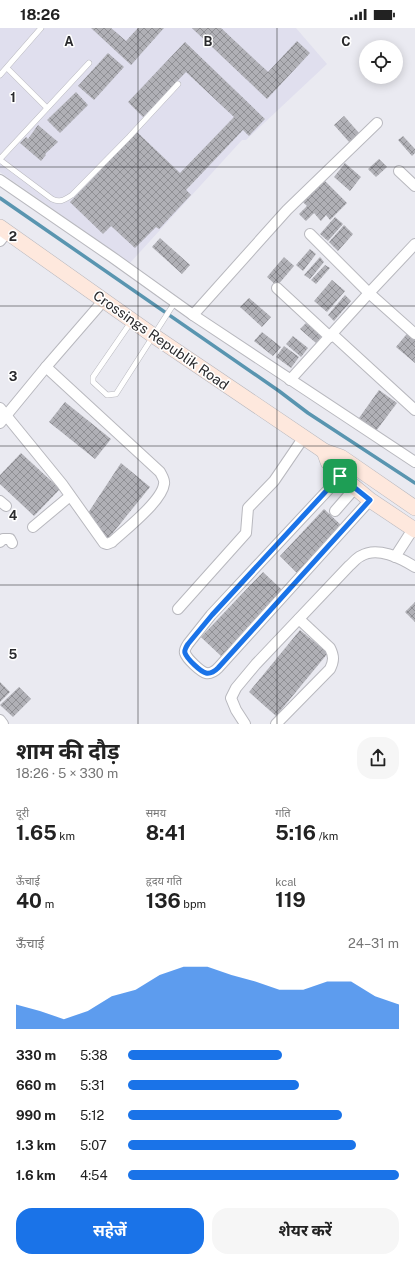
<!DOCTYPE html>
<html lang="hi">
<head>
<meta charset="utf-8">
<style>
	:root { --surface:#fff; --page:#f6f6f6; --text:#222; --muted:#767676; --accent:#1a73e8 }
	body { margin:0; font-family:"Public Sans","Noto Sans Devanagari",sans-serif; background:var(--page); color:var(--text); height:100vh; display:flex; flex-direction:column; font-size:15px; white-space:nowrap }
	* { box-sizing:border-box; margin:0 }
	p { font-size:13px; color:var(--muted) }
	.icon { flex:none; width:22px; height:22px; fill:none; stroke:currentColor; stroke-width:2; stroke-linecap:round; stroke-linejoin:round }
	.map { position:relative; height:696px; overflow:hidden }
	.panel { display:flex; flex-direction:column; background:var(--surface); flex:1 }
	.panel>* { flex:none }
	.fabs { position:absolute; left:359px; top:12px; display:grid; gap:8px }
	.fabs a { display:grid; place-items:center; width:44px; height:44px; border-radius:50%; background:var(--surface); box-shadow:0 2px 10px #0003; font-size:20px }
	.pin { position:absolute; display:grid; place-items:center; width:34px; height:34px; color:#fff; margin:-17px; border-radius:8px; box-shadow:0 2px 6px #0006 }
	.round { display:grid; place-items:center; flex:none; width:42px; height:42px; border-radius:16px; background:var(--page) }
	.summary { display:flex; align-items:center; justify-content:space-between; height:68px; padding:0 16px }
	h1 { font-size:22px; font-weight:700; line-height:30px }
	.metrics { display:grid; grid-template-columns:repeat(3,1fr); gap:6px; height:68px; padding:4px 16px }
	.metrics div { display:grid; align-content:center }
	.metrics b { font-size:20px; font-weight:700 }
	.metrics small { font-size:11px; font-weight:400 }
	.metrics p { font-size:11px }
	.chart { height:112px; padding:8px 16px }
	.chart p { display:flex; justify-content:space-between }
	.chart svg { width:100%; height:72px; margin-top:4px; fill:var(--accent); opacity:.7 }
	.primary-button { display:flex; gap:8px; margin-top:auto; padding:8px 16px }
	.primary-button a { flex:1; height:46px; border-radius:16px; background:var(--accent); color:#fff; font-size:16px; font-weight:700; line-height:46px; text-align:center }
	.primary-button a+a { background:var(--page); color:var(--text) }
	ul { padding:0 16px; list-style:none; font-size:13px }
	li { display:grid; grid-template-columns:64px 48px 1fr; align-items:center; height:30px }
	li i { height:10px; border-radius:5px; background:var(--accent) }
	.status { display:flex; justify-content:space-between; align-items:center; height:28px; padding:0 20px; background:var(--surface); direction:ltr }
	.status svg { height:11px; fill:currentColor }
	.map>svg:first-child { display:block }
	.built { fill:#e0dfee }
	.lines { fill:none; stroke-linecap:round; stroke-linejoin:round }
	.stream { stroke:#5995b0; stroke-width:3.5 }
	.building { fill:url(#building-cross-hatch) }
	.lane-casing { stroke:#b8b8be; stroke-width:6 }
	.street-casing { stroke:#b8b8be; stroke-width:12 }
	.secondary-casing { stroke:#b8b8be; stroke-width:16 }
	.lane { stroke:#fff; stroke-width:5 }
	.street { stroke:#fff; stroke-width:10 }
	.secondary { stroke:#fee8dd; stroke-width:15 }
	.route-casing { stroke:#fff; stroke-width:8 }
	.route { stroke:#1a73e8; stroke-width:5 }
	.grid { fill:none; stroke:#2a2a2d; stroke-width:1; stroke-opacity:0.55 }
	.labels { text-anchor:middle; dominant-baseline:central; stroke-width:3; stroke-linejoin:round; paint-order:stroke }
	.street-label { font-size:14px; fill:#2a2a2d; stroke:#fff }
	.grid-label { font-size:13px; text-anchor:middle; font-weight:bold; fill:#2a2a2d; stroke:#fff; stroke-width:3; stroke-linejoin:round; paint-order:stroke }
</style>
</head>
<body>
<div class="status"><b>18:26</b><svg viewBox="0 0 49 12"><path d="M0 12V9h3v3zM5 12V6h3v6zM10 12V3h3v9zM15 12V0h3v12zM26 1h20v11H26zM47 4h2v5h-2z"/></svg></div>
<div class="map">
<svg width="415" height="696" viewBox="0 0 415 696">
	<defs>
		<pattern id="building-cross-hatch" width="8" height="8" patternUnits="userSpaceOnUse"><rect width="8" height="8" fill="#b0b0b6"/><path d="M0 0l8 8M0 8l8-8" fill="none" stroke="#8f8f94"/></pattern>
	</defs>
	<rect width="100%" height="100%" fill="#eaeaf1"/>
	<polygon class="built" points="0,0 296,0 327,36 246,112 242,112 130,235 0,144"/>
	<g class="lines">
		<polyline class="stream" points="0,170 279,363 308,385 415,455"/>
	</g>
	<g class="building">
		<polygon points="91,0 111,0 126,13 138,0 164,0 131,37"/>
		<polygon points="192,0 221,0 268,44 297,13 310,25 267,71"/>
		<polygon points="185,14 265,91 249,108 243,102 186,162 191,167 159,201 156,199 135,220 111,198 103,206 70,174 137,104 180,145 234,89 186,44 143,89 128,74"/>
		<polygon points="108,25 124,39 94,72 78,58"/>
		<polygon points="76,64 88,77 60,105 47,92"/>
		<polygon points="344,88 360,106 350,115 334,97"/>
		<polygon points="38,97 58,114 45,126 46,127 41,133 20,115 26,109 28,111"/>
		<polygon points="403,108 415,121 415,125 412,128 398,112"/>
		<polygon points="379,131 387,139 376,149 368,141"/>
		<polygon points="345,135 361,149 350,163 334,149"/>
		<polygon points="324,152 347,175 330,192 326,187 321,193 314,185 306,193 299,186 307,178 302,173"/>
		<polygon points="335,189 343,196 328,213 320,206"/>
		<polygon points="344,197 353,206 338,223 329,214"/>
		<polygon points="160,210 190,237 182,246 152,219"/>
		<polygon points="310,221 316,226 303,243 296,237"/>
		<polygon points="284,229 294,238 277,258 267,249"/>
		<polygon points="320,229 324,234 310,251 304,247"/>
		<polygon points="325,237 330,240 316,256 311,252"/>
		<polygon points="332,252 345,263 327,284 314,273"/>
		<polygon points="345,267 351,273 334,293 328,287"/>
		<polygon points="249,270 271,289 262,299 240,279"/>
		<polygon points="306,295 322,308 316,315 300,301"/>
		<polygon points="410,302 415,307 415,335 396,319"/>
		<polygon points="262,304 281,319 273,328 254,313"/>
		<polygon points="293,308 308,320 301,329 286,316"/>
		<polygon points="284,318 299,329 291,340 276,329"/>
		<polygon points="379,362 397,375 376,403 359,390"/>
		<polygon points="65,374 111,411 95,431 49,394"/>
		<polygon points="21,425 60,461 34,488 0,456 0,447"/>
		<polygon points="121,435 150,459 107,512 88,485"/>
		<polygon points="324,481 343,499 298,546 280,528"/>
		<polygon points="263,544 283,563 221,628 201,609"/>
		<polygon points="415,574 415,594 405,584"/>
		<polygon points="300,602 328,625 276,688 249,664"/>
		<polygon points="0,654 10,664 0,674"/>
		<polygon points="19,659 31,671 13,689 0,677"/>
	</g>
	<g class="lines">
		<defs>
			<g id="lane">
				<polyline points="7,40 47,80"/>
				<polyline points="0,47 41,0"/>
				<polyline points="0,131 89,35"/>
				<path d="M0,132l52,39c8,4 12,1 20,-4l57,-58 49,-53"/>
				<polyline points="131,294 93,349 93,354 107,367 116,366 175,274"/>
			</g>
			<g id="street">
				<polyline points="399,143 415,158"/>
				<polyline points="0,152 112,229 193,287 415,434"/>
				<polyline points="310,206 369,265 415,306"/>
				<polyline points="0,213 7,204"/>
				<polyline points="277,260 330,309"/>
				<polyline points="193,287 287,182 377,95"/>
				<polyline points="332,306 415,382"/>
				<polyline points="290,352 369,265 415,216"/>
				<path d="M0,380l62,76 42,59 3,1 5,-2c13,-12 50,-41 52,-58 1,-4 -2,-8 -4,-12l-114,-105 58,-67"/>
				<polyline points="0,395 46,339"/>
				<path d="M341,448l-130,139 -23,29c-2,3 -4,6 -3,9 2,6 16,19 21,20 5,1 9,-2 12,-5l152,-168"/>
				<polyline points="0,473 6,478"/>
				<polyline points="335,483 355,460"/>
				<polyline points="33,499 70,468"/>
				<polyline points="0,514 3,511 10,511 12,515"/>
				<polyline points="395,529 413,501"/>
				<polyline points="178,581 246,505 248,480 274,453 304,409"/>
				<polyline points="0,692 3,696"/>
				<path d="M245,696l-9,-14 -5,-12 5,-10 20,-24 93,-98c4,-3 7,-8 12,-10 16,-10 40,2 54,11"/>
				<path d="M276,696l54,-55c4,-8 4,-13 0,-21l-31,-29"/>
			</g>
			<g id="secondary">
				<polyline points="0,199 154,308 324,423 341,429 415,480"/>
				<polyline points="324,423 328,434 341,448 370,472 415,502"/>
			</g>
		</defs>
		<use href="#lane" class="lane-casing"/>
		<use href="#street" class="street-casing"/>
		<use href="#secondary" class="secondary-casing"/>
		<use href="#lane" class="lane"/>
		<use href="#street" class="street"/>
		<use href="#secondary" class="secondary"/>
	</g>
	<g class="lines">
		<defs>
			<path id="route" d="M340,448l30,24 -152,168c-3,3 -7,6 -12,5 -5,-1 -19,-14 -21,-20 -1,-3 1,-6 3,-9l24,-29z"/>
		</defs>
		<use href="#route" class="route-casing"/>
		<use href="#route" class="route"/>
	</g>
	<path class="grid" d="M138,0v696M277,0v696M0,139h415M0,278h415M0,418h415M0,557h415"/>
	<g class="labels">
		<g class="street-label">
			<text transform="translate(161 312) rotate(35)">Crossings Republik Road</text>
		</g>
	</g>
	<g class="grid-label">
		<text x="69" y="18">A</text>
		<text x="208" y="18">B</text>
		<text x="346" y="18">C</text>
		<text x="13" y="74">1</text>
		<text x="13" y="213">2</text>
		<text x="13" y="353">3</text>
		<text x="13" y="492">4</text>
		<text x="13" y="631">5</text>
	</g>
</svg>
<div class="fabs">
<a><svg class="icon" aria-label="locate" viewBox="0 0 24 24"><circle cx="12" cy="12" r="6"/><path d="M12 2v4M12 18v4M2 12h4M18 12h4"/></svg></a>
</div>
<div class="pin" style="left:340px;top:448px;background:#1e9e55"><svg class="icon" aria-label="arrive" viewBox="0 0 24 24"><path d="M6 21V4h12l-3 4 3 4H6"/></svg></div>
</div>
<section class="panel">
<div class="summary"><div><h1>शाम की दौड़</h1><p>18:26 · 5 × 330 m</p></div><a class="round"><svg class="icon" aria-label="share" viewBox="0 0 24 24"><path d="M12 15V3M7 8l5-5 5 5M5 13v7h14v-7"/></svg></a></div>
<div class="metrics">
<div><p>दूरी</p><b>1.65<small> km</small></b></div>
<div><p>समय</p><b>8:41</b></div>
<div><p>गति</p><b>5:16<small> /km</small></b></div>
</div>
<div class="metrics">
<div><p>ऊँचाई</p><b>40<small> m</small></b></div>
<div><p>हृदय गति</p><b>136<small> bpm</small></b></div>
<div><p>kcal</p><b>119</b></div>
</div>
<div class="chart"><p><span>ऊँचाई</span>24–31 m</p>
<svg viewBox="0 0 160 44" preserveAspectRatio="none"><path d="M0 44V29L10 33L20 38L30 33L40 24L50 20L60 11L70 6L80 6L90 11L100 15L110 20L120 20L130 15L140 15L150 24L160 29V44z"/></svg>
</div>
<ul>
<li><b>330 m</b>5:38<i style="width:57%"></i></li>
<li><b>660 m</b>5:31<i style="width:63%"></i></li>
<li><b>990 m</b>5:12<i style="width:79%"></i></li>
<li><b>1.3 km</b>5:07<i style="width:84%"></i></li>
<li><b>1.6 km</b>4:54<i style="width:100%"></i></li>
</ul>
<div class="primary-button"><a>सहेजें</a><a>शेयर करें</a></div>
</section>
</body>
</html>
